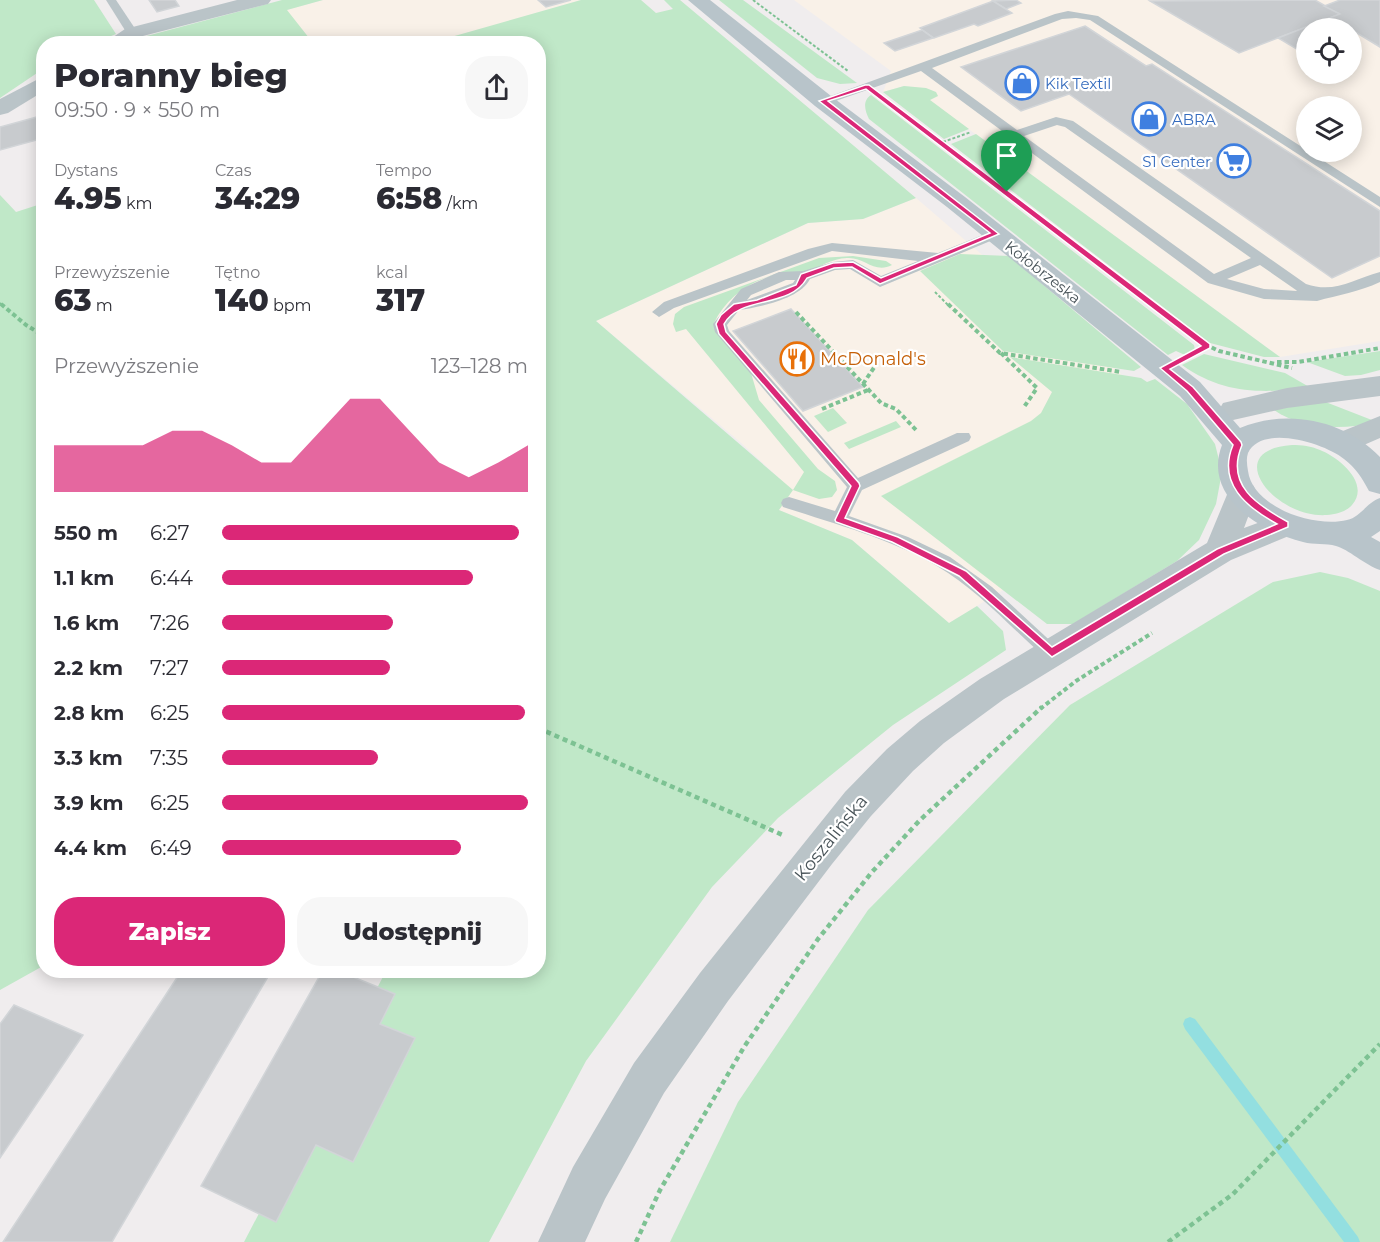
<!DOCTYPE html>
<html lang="pl">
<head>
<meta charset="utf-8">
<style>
	:root { --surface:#fff; --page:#f7f7f7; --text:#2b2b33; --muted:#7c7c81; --accent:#db2777 }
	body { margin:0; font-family:Montserrat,sans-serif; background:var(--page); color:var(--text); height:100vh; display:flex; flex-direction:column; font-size:22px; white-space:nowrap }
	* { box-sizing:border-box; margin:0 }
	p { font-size:20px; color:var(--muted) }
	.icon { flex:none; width:33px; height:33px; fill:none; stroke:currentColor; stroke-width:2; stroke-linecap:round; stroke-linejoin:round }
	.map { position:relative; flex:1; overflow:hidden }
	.side { position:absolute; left:36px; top:36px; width:510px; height:942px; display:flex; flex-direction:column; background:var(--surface); border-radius:24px; box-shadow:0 3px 15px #0003 }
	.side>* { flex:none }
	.controls { position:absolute; left:1296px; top:18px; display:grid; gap:12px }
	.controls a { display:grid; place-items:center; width:66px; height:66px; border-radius:50%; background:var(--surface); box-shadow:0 3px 15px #0003; font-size:30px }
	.pin { position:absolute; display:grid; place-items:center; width:51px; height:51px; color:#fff; margin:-62px -26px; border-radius:50% 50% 50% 0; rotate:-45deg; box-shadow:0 0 6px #0007 }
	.pin .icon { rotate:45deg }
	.round { display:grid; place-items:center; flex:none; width:63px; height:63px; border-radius:24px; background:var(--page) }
	.headline { display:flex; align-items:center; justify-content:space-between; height:102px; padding:0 18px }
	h1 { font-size:33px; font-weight:800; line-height:45px }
	.metrics { display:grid; grid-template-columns:repeat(3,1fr); gap:9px; height:102px; padding:6px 18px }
	.metrics div { display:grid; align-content:center }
	.metrics b { font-size:30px; font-weight:800 }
	.metrics small { font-size:16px; font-weight:400 }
	.metrics p { font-size:16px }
	.chart { height:168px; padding:12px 18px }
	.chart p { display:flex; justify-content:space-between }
	.chart svg { width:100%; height:108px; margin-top:6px; fill:var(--accent); opacity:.7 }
	.button { display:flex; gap:12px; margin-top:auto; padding:12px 18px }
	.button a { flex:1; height:69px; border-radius:24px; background:var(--accent); color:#fff; font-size:24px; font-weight:800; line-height:69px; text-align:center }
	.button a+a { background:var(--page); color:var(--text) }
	ul { padding:0 18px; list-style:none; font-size:20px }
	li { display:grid; grid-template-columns:96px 72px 1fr; align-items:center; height:45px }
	li i { height:15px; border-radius:8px; background:var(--accent) }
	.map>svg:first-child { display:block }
	.commercial { fill:#f9f1e8; fill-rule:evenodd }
	.green { fill:#c0e8c8 }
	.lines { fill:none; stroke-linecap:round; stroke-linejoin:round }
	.stream { fill:#93dfe0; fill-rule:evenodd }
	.building { fill:#c8cbce; stroke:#d2d5d8; stroke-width:1.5 }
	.path-far2 { stroke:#7dc293; stroke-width:2; stroke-dasharray:3 2; stroke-linecap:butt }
	.path-far1 { stroke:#7dc293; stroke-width:4; stroke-dasharray:4.5 3; stroke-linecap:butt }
	.path { stroke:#7dc293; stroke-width:4.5; stroke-dasharray:5 4; stroke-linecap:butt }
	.service { fill:#bac4c8; fill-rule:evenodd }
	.minor { fill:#bac4c8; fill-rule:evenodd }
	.tertiary { fill:#bac4c8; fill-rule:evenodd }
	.secondary { fill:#b8c4ca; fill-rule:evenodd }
	.route { fill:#db2777; stroke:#fff; stroke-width:1.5; fill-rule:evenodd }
	.labels { text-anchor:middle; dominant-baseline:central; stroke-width:4.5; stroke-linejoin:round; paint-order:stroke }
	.far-shop-label { font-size:15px; fill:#366cbe; stroke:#fff; text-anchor:start }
	.far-street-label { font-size:15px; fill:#485358; stroke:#fff }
	.food-label { font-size:18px; fill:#c56008; stroke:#fff; text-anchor:start }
	.street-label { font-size:18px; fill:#485358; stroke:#fff }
</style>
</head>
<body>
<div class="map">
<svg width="1380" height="1242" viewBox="0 0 1380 1242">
	<rect width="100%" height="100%" fill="#f0edee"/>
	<g class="commercial">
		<polygon points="323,0 581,0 430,44 313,43 286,10"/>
		<path d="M794,0h586v341l-100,16 -351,-257 3,-10 -28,-4 -21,6 8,-21zM1306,28h46v46h-46zM1306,106h46v46h-46z"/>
		<polygon points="916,198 1121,374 1003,590 949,623 852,540 779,510 792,490 739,441 596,321 808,223 863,219"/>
	</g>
	<g class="green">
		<polygon points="0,0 94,0 116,34 94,43 44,44 43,69 0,98"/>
		<polygon points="282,0 323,0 287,10 313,43 130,44 139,38"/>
		<path d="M581,0h60l15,13 17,-4 -9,-9h16l236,198 -53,21 -55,4 -212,98 197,169 11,-18 -118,-143 -10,3 -3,-8 2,-10 9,-7 135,-49 34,-2 33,5 6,4c-17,9 -27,-7 -43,-7 -16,-1 -29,10 -44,14 -8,1 -16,-1 -23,1 -29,6 -55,23 -68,50l37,50 8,27 59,69 17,12 2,9 -5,7 -13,2 -26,-9 -14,20 73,30 97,83 28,-17 26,25 3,19 -113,75 -115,93 -66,69 -126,174 -97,181h-245l142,-271 152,-1v-926l-108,-1z"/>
		<polygon points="719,0 743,0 857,83 840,84 817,78"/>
		<polygon points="904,86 926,88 936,92 938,96 930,100 969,129 944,139 883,92"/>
		<path d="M871,95l323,250 1,5 -10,5 -9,-4 -8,4 -299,-236c-4,-8 -7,-18 2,-24z"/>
		<polygon points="976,134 1280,357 1264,357 1210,343 951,144"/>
		<polygon points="0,195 16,212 44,203 43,966 0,990"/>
		<polygon points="960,254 1009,256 1141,367 1134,371 1003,351 920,271"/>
		<polygon points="1380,351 1380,370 1361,375 1345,376 1307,362"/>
		<path d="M1204,354l81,19 26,15c-49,5 -87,7 -129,-23z"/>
		<polygon points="1010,357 1141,378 1147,382 1155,379 1187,404 1215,444 1222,472 1216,504 1199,540 1177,561 1073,624 1047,624 881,496 1031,421 1041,413 1052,392"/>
		<path d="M1323,401l54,21c-32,8 -75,8 -103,-12z"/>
		<polygon points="833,408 847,423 828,432 814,416"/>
		<polygon points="896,421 901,427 849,449 844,443"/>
		<path d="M1292,445c10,0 19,1 28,5 18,7 51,33 32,55 -6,7 -16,9 -25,10 -52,4 -108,-65 -35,-70z"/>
		<polygon points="1320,572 1348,578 1380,591 1380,1242 670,1242 738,1102 868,910 1070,705 1273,582"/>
	</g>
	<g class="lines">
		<polygon class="stream" points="1190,1017 1195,1019 1358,1237 1360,1242 1344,1242 1185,1029 1183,1024 1185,1019"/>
	</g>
	<g class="building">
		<polygon points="149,0 175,0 179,6 157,12"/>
		<polygon points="538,0 571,0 546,7"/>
		<polygon points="1016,0 1021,3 1006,9 993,1"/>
		<polygon points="1315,0 1340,14 1239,53 1150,1"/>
		<polygon points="1340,0 1380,0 1380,47 1357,33 1352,32 1352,28 1306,28 1306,49 1300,51 1278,38 1340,14 1324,6"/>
		<polygon points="993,1 1012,13 978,26 974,24 934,38 920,28"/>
		<polygon points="1085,26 1146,66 1152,64 1380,211 1380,256 1332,278 1069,94 1021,111 961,67"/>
		<polygon points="922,30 933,38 895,51 884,43"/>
		<polygon points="44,115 44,138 0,150 0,127"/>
		<polygon points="791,309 863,387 803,411 733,331"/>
		<polygon points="182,970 272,970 112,1242 3,1242"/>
		<polygon points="323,970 336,970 395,994 380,1024 415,1038 353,1162 316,1145 276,1222 201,1186"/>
		<polygon points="14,1005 83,1035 0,1158 0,1024"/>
	</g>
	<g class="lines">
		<g class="path-far2">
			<polyline points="753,0 848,71"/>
			<polyline points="887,101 1153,306"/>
			<polyline points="943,142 971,132"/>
			<polyline points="935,292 949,306"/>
			<polyline points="0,303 3,306"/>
		</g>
		<g class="path-far1">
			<polyline points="1,304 26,325 44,336"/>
			<polyline points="948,304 1000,353 1121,372"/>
			<polyline points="1151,304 1200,342 1219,351 1292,368"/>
			<polyline points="796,312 881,403 896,409 918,432"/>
			<polyline points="1001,353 1037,388 1024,407"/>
			<polyline points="1192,354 1206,346"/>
			<polyline points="1277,362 1298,362 1380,348"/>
			<polyline points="863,384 877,363"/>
			<polyline points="822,409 868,390"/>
			<polyline points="1040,709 1076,681 1152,633"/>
		</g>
		<g class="path">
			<polyline points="538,728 785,836"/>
			<polyline points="636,1242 660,1190 744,1047 818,939 872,872 920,820 1042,707"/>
			<polyline points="1168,1242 1233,1194 1380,1044"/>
		</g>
		<g class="service">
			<polygon points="106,0 116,0 138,33 136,35 128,35"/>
			<path d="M1068,11l30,5 282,181v10l-290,-187 -14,-2 -14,1 -130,49 85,62 39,-13 17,4 233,163c29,10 47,-5 74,-12v10c-21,10 -42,13 -63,19l-53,-2 -56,-16 -287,-212 -94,33h-8l-2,-3 238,-87zM1057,125l8,2 186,131 -37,16 -190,-138zM1260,265l36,25 1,1 -33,-2 -37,-10z"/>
			<path d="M995,230l7,4 -2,3 -120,50 -30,-18 -15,1 -25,9c-10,20 -50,28 -71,31l-12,15 2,6 129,147 99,-45h12l2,4 -2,4 -107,49 -13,26 59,21 42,20 42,30 66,61 3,5 -3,5 -6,3 -6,-3c-36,-31 -68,-68 -109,-92 -48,-28 -102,-42 -154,-59l-2,-4 2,-4 6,-2 46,14 12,-24 -132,-155 -2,-8 28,-35 38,-17 24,-1 30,-9 20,-2 28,16 37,-15 -86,-10 -158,57 -15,9 -7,-5 12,-10 144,-53 24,-6 106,10zM786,280h9l-2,3 -46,17 4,-5z"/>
		</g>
		<g class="minor">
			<polygon points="237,0 271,0 268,4 139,37 129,44 103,44 125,29"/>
			<polygon points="44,76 44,91 8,113 0,115 0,99"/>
			<polygon points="1380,376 1380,396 1287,408 1233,420 1223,417 1219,410 1223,403 1287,388"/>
			<polygon points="1380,416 1380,438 1343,454 1333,451 1328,443 1333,435"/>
		</g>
		<polygon class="tertiary" points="1242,482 1253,485 1257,493 1244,528 1285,513 1296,517 1300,525 1296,533 1231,560 1004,699 944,743 913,771 871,816 832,864 728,1001 664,1093 605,1199 585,1242 538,1242 573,1167 634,1063 700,973 845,792 887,749 920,721 980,679 1207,543 1231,485"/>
		<path class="secondary" d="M688,0h22l121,96 134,101 235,185 40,46c47,-20 105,-8 140,29v37l-11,-3c-7,-13 -13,-23 -25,-32 -18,-15 -82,-36 -96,-6 -2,6 -1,12 0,18 5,37 67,57 99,49 14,-3 19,-17 33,-22v33l-9,6 9,5v28c-15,-5 -32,-21 -44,-24 -10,-3 -22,-1 -33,-4 -42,-10 -101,-45 -81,-97l-42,-49 -233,-189 -132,-101z"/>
	</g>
	<path class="route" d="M865,85h4l341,259v4l-40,21 23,18 48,55 1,3c-17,40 15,60 46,77v5l-64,27 -172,103 -93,-81 -67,-34 -56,-20 -1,-2 16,-34 -132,-152 -3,-10 5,-9 13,-11 23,-4 39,-15 5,-11 32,-11 20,-1 28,16 109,-45 -171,-132zM866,89l335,257 -41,22 27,23 46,54c-16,38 13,62 44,79l-60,25 -165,98 -86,-76 -68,-34 -53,-19 15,-32 -1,-3 -133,-151 -2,-8c16,-29 66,-15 83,-46l27,-10 18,-1 28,17 119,-50 -171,-133z"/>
	<defs>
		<symbol id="shop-ring" viewBox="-11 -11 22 22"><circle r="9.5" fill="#fff" stroke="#3f7fe0" stroke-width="1.5"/><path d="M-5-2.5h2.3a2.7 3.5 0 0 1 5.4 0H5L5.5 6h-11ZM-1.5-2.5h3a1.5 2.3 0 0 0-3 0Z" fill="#3f7fe0"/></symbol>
		<symbol id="supermarket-ring" viewBox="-11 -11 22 22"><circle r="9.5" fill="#fff" stroke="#3f7fe0" stroke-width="1.5"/><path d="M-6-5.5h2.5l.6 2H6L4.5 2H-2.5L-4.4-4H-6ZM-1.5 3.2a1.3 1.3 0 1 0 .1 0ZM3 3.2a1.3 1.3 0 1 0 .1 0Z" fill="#3f7fe0"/></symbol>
		<symbol id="restaurant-ring" viewBox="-11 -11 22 22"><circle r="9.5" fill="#fff" stroke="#e8710a" stroke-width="1.5"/><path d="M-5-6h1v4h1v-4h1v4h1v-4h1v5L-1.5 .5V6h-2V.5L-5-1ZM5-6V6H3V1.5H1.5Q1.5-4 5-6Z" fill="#e8710a"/></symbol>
	</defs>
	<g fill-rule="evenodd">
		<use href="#shop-ring" x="1003" y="64" width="38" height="38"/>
		<use href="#shop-ring" x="1130" y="100" width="38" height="38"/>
		<use href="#supermarket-ring" x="1215" y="142" width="38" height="38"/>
		<use href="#restaurant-ring" x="778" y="340" width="38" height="38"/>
	</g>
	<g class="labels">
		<g class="far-shop-label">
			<text x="1045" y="83">Kik Textil</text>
			<text x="1172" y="119">ABRA</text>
			<text x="1211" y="161" text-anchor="end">S1 Center</text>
		</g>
		<g class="far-street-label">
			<text transform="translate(1043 272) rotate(38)">Kołobrzeska</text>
		</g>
		<g class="food-label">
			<text x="820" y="359">McDonald's</text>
		</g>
		<g class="street-label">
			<text transform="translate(831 838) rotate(-51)">Koszalińska</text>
		</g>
	</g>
</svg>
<div class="controls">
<a><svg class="icon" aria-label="locate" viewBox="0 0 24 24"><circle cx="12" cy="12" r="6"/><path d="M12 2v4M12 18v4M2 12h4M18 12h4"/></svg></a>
<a><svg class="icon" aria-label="layers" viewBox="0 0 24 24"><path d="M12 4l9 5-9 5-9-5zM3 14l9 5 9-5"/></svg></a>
</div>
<div class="pin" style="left:1007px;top:192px;background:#1e9e55"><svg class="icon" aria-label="arrive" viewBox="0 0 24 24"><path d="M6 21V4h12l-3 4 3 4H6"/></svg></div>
<section class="side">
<div class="headline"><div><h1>Poranny bieg</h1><p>09:50 · 9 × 550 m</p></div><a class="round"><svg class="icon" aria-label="share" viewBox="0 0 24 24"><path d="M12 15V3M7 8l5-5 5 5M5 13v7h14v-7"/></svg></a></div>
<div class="metrics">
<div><p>Dystans</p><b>4.95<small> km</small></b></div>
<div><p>Czas</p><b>34:29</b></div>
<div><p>Tempo</p><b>6:58<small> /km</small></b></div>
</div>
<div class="metrics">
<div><p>Przewyższenie</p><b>63<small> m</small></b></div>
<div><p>Tętno</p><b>140<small> bpm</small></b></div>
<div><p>kcal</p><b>317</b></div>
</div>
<div class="chart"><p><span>Przewyższenie</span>123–128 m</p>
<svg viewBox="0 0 160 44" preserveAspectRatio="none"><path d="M0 44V25L10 25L20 25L30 25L40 19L50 19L60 25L70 32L80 32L90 19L100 6L110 6L120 19L130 32L140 38L150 32L160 25V44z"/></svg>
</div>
<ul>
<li><b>550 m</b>6:27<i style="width:97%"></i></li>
<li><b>1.1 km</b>6:44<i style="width:82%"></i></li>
<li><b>1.6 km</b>7:26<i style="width:56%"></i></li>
<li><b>2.2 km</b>7:27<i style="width:55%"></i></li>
<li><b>2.8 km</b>6:25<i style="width:99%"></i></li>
<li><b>3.3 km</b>7:35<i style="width:51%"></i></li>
<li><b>3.9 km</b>6:25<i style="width:100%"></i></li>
<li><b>4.4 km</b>6:49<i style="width:78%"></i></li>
</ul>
<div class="button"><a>Zapisz</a><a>Udostępnij</a></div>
</section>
</div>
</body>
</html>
